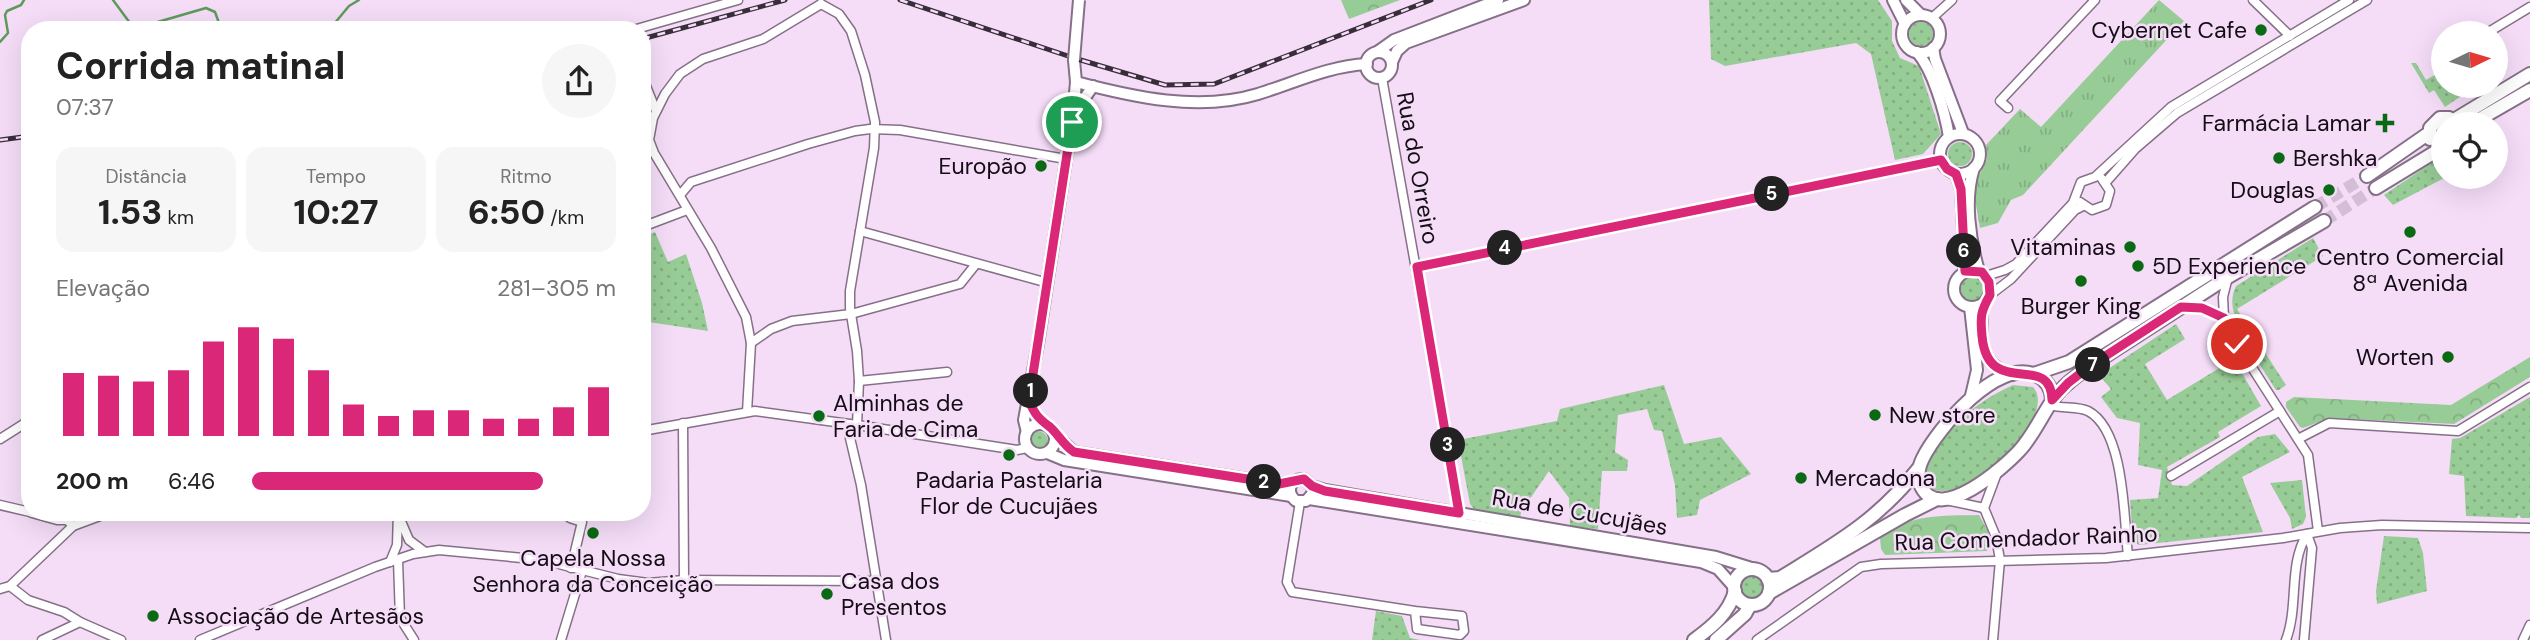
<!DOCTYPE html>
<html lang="pt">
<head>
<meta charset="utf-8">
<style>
	:root { --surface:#fff; --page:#f6f6f6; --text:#222; --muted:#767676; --accent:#db2777 }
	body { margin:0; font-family:"DM Sans",sans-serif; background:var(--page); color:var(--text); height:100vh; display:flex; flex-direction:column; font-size:26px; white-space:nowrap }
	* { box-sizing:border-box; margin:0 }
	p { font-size:23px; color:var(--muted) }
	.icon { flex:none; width:38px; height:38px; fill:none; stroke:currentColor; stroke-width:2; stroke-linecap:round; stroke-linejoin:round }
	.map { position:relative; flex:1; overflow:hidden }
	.drawer { position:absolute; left:21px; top:21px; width:630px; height:500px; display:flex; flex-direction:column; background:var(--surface); border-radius:28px; box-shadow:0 7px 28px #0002 }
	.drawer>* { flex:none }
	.needle { width:46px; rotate:85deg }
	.tools { position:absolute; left:2431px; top:21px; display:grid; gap:14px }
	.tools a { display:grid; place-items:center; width:77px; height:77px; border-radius:50%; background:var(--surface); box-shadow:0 7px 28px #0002; font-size:35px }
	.pin { position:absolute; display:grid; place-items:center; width:60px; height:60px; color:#fff; margin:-30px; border:4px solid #fff; border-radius:50%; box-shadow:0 2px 7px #0007 }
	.km { position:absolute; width:35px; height:35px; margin:-18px; border-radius:50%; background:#222; color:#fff; font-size:19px; line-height:35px; text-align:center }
	.round { display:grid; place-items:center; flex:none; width:74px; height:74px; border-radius:37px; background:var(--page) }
	.overview { display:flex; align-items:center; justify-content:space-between; height:119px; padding:0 35px }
	h1 { font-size:38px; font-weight:700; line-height:52px }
	.figures { display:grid; grid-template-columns:repeat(3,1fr); gap:10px; height:119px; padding:7px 35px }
	.figures div { display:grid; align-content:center; border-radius:18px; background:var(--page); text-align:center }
	.figures b { font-size:35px; font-weight:700 }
	.figures small { font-size:19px; font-weight:400 }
	.figures p { font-size:19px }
	.chart { height:196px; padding:14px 35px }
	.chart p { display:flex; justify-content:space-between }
	.chart svg { width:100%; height:126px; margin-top:7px; stroke:var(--accent); stroke-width:6 }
	ul { padding:0 35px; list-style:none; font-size:23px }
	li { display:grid; grid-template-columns:112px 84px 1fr; align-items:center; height:52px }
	li i { height:18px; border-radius:9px; background:var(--accent) }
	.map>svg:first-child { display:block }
	.grass { fill:url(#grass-dots) }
	.forest { fill:url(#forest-crowns) }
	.park { fill:url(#park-tufts) }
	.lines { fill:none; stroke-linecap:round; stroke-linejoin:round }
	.stream { stroke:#5e9a5c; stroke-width:2.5 }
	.secondary-tunnel { stroke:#d3bed6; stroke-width:12; stroke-dasharray:12 6; stroke-linecap:butt }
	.minor-casing { stroke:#867088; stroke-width:11 }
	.tertiary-casing { stroke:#867088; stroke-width:14 }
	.secondary-casing { stroke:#867088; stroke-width:16 }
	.minor { stroke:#fff; stroke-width:8 }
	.tertiary { stroke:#fff; stroke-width:10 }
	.secondary { stroke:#fff; stroke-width:12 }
	.rail-casing { stroke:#382e3a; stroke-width:5 }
	.rail { stroke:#f5ddf8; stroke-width:2.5; stroke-dasharray:8; stroke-linecap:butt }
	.tertiary-bridge-casing { stroke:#867088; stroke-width:14; stroke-linecap:butt }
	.tertiary-bridge { stroke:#fff; stroke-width:10 }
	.route-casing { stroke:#fff; stroke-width:14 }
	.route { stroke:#db2777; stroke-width:9 }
	.poi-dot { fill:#0a6913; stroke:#f5ddf8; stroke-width:2.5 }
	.labels { text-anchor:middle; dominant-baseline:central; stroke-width:5; stroke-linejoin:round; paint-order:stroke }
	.poi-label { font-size:23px; fill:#150d16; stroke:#f5ddf8; text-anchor:start }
	.street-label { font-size:23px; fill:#150d16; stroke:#f5ddf8 }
</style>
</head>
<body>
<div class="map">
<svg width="2530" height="640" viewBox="0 0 2530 640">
	<defs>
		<pattern id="grass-dots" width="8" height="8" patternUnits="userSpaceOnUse" patternTransform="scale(1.75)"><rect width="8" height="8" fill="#98cc96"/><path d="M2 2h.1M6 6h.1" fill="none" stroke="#82ae81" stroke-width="1.8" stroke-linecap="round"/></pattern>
		<pattern id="forest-crowns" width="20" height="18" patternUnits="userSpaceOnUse" patternTransform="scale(1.75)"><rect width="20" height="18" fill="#98cc96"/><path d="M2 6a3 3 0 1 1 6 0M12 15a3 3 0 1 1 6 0" fill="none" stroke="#82ae81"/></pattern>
		<pattern id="park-tufts" width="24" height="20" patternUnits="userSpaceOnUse" patternTransform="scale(1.75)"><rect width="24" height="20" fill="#98cc96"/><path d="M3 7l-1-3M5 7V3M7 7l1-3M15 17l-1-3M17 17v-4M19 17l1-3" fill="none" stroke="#82ae81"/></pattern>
	</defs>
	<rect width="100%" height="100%" fill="#f5ddf8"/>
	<g class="grass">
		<polygon points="1709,0 1878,0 1892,21 1892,41 1900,58 1919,66 1941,134 1923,154 1895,160 1871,54 1856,43 1725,66 1711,59"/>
		<circle cx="1921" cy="34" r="12"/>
		<polygon points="2411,63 2416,63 2426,80 2443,70 2443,86 2476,86 2445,107 2434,90 2429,93"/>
		<circle cx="1960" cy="154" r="12"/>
		<polygon points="2439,158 2443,158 2443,177 2446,177 2393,205 2384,195"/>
		<polygon points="655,232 668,262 686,254 702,303 708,331 642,321 642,237"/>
		<path d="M2313,238l10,18 -86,53 19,31 -4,2 -4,-1c-10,-19 -22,-34 -12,-55z"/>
		<circle cx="1973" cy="289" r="12"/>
		<polygon points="2176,324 2185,339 2145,364 2167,400 2231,361 2239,368 2261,406 2218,432 2220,437 2167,467 2172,485 2187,486 2258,437 2275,434 2290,452 2242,477 2263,532 2139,545 2133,541 2130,500 2158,498 2162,470 2138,465 2140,423 2117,418 2101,397 2111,389 2099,375"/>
		<polygon points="2264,351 2286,385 2279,390 2276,390 2256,359 2257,355"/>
		<polygon points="1664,385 1684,444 1721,437 1751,474 1700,500 1697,515 1677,518 1675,485 1662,431 1654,430 1647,409 1618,415 1615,452 1628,460 1627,471 1602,471 1598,529 1570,526 1569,498 1549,471 1521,512 1520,519 1475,510 1470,504 1458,440 1557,421 1560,409"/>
		<path d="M2013,385l20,2c27,29 -65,122 -104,101 -3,-5 -7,-9 -6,-15 1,-7 7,-14 10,-20 19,-31 47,-53 80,-68z"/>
		<polygon points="2530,397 2530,518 2521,518 2519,515 2516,518 2466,516 2464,476 2449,474 2452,439 2460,438"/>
		<circle cx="1038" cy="441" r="10"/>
		<polygon points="2302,480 2306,517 2303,524 2292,529 2290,518 2270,483"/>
		<polygon points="2384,536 2418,538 2423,553 2427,591 2377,604 2376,591"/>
		<circle cx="1751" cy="588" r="14"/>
		<polygon points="1376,611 1402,616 1410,638 1421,640 1372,640"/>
	</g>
	<g class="forest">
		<polygon points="1341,0 1400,0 1349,19"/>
		<polygon points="2530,357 2530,377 2454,424 2330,418 2303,428 2300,427 2286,407 2286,402 2294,397 2451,405"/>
		<path d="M1979,515l9,16 2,16 -3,4 -102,4 -4,-6 -1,-11c30,-25 62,-22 99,-23z"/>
	</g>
	<polygon class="park" points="2159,0 2184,21 2023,195 2011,200 1998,223 1980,228 1973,188 1987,159 1986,145 2020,109 2041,127"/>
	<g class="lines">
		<g class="stream">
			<polyline points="113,0 130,23 137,28 206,8 215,12 219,23 219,30"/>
			<polyline points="329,30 349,6 359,0"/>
			<polyline points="0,42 8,33 5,15 7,11 21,5 24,0"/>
		</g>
		<g class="secondary-tunnel">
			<polyline points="2315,207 2367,176"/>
			<polyline points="2324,221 2376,188"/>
		</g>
		<defs>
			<g id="minor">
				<polyline points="2253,0 2290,36"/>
				<polyline points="821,4 839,14 851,31 865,75 875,122 874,148 850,291 850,308 857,351 859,381 857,425 850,438 861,485 886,640"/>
				<polyline points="1932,18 1952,0"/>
				<polyline points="633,30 738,0"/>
				<polyline points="2487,33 2530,7"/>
				<polyline points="642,76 656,111"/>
				<polyline points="1382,78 1460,517"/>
				<polyline points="2008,108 2000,101 2095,0"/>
				<polyline points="2106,182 2135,149 2177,113 2367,0"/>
				<polyline points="680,195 691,182 808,144 855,131 870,129 900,130 1066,159"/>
				<polyline points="2080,202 2092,210 2106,205 2110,191 2102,179"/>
				<polyline points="642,227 687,210"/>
				<polyline points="860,231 1048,283"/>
				<polyline points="1417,266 1941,160"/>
				<polyline points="1986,276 2005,270 2016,264 2073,203 2081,182 2095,177 2171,107 2349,0"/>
				<polyline points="2228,277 2223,297 2224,318 2244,355 2308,455 2318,531"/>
				<polyline points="1990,295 2011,279 2075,210 2083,206"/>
				<polyline points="2183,307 2202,308 2224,318"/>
				<polyline points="751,343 771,329 792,321 851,314 960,284 976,264"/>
				<polyline points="859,381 947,372"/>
				<path d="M2050,405c13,4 27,1 38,6 37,19 36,109 40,145"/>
				<polyline points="747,412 751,343 746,317 711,248 654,153 649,140 653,118 665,94 680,74 703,59 763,39 821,4"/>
				<polyline points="683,423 684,580"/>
				<polyline points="642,431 755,411 857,425 1017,450 1027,448"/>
				<polyline points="0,439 30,420"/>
				<polyline points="2298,439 2329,423 2458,431 2530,387"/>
				<polyline points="2171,476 2280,411"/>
				<polyline points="1946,500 1984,508"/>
				<polyline points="1300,502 1287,582 1292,592 1415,611 1417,629 1460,635 1464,631 1462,616 1415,611"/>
				<polyline points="0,505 30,512"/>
				<polyline points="32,513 57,520 67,520 73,526"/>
				<polyline points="564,513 570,518 582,522 571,568"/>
				<polyline points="400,519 409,540 425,552"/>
				<polyline points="398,560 400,618 414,640"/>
				<polyline points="390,562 397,545 398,513"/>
				<polyline points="10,586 28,600 64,612 80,622"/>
				<polyline points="0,589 10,586 73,526 108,513"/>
				<polyline points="42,640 80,622 121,640"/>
				<polyline points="200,640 375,567 413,554 439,550 543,560 618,579 648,583 684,580 875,581"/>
				<polyline points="561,640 582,571"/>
				<polyline points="1757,640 1861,567 1881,564 2106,558 2283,538 2340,528 2382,525 2530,528"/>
				<polyline points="1993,640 2000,560 1996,537 1984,508 1997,473"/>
				<path d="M2286,640c13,-34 2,-75 21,-106"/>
				<polyline points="2304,640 2312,548 2307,534"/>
				<polyline points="2523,640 2530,625"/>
			</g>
			<g id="tertiary">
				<polyline points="1893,0 1905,24"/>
				<polyline points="1906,0 1921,15"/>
				<circle cx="1921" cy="34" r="19"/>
				<polyline points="1933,48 1935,59 1963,133"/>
				<polyline points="1377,52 1394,40 1498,0"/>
				<path d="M1917,52c16,18 28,60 32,85"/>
				<circle cx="1379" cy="65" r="13"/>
				<polyline points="1392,62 1397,51 1406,43 1524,0"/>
				<path d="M1076,82c57,15 123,30 182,12 36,-11 70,-28 109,-30"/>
				<polyline points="1073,115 1093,86"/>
				<circle cx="1960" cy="154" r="20"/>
				<path d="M1974,168c-10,31 -4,72 5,103"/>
				<polyline points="1956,174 1961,189 1965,271"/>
				<circle cx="1972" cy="289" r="18"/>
				<path d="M1982,305c0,34 -7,56 30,70"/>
				<polyline points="1029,400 1034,414 1044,424"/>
				<polyline points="1970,400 1977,370 1970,307"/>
				<circle cx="1040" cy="439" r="15"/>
				<polyline points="1027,432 1024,420 1038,344 1073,115 1076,82 1074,60"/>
				<polyline points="1054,434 1074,452 1279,484 1292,483"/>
				<polyline points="1047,453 1064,460 1291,496"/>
				<path d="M1312,486l1,7 -7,8h-10c-11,-9 -6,-23 8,-22l8,7 13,4 391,67 42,13"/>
				<polyline points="1309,499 1701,562 1718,569 1734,587"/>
			</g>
			<g id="secondary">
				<polyline points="2454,120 2530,74"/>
				<polyline points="2471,124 2530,90"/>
				<polyline points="2430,139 2430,128 2440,118 2449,118 2458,124"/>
				<polyline points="2367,176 2429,133"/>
				<polyline points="2376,188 2440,149"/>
				<polyline points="2034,374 2069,362 2315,207"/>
				<path d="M2052,400c0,-12 -5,-20 -16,-25 -39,-17 -98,53 -113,83 -5,10 -7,20 -1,30 19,35 81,-20 97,-37 14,-15 23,-36 35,-53 9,-13 23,-22 36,-32l138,-89 96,-56"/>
				<circle cx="1752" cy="587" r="18"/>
				<path d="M1768,579l12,-1c55,-34 97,-57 138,-109"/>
				<polyline points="1769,593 1905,515 1937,499"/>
				<path d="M1694,640c18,-13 35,-27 41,-49"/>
				<polyline points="1716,640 1745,614 1750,605"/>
			</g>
		</defs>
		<use href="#minor" class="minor-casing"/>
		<use href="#tertiary" class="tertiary-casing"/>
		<use href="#secondary" class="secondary-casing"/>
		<use href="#minor" class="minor"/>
		<use href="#tertiary" class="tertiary"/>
		<use href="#secondary" class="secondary"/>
		<defs>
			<g id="rail">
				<polyline points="900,0 1074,58 1165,85 1214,84 1431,0"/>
				<polyline points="642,39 785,0"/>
				<polyline points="0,140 30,136"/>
			</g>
		</defs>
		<use href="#rail" class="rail-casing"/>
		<use href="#rail" class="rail"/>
		<defs>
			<polyline id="tertiary-bridge" points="1074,60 1079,0"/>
		</defs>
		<use href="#tertiary-bridge" class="tertiary-bridge-casing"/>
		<use href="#tertiary-bridge" class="tertiary-bridge"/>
	</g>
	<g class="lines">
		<defs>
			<path id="route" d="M1072,122l-43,278c5,14 10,19 21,27 9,8 13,18 24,25l205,32 25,-5 8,7 13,5 134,22 -42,-246 524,-107 6,9 9,5 5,15 4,82 17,1 7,10 1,13c-9,16 -10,21 -8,41 6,65 69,14 70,64l16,-17 22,-17 91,-59 21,1 22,10 13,26"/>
		</defs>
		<use href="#route" class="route-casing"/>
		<use href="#route" class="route"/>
	</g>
	<g class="poi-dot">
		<circle cx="2261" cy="30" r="7"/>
		<path d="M2381.5 112.5h7v7h7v7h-7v7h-7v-7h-7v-7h7z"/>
		<circle cx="2279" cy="158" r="7"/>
		<circle cx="1041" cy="166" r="7"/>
		<circle cx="2329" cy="190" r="7"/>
		<circle cx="2410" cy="232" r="7"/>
		<circle cx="2130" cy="247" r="7"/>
		<circle cx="2138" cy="266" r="7"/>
		<circle cx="2081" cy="281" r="7"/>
		<circle cx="2448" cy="357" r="7"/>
		<circle cx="1875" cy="415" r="7"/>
		<circle cx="819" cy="416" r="7"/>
		<circle cx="1009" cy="455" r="7"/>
		<circle cx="1801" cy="478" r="7"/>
		<circle cx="593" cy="533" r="7"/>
		<circle cx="827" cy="594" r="7"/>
		<circle cx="153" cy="616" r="7"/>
	</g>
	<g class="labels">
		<g class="poi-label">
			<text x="2247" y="30" text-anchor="end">Cybernet Cafe</text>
			<text x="2371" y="123" text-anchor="end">Farmácia Lamar</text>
			<text x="2293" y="158">Bershka</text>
			<text x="1027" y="166" text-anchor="end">Europão</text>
			<text x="2315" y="190" text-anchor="end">Douglas</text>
			<text x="2116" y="247" text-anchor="end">Vitaminas</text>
			<text x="2410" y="257" text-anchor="middle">Centro Comercial<tspan x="2410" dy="26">8ª Avenida</tspan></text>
			<text x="2152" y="266">5D Experience</text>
			<text x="2081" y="306" text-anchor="middle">Burger King</text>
			<text x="2434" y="357" text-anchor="end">Worten</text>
			<text x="833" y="403">Alminhas de<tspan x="833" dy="26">Faria de Cima</tspan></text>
			<text x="1889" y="415">New store</text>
			<text x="1815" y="478">Mercadona</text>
			<text x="1009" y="480" text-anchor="middle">Padaria Pastelaria<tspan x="1009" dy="26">Flor de Cucujães</tspan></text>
			<text x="593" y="558" text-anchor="middle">Capela Nossa<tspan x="593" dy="26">Senhora da Conceição</tspan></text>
			<text x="841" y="581">Casa dos<tspan x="841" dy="26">Presentos</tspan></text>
			<text x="167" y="616">Associação de Artesãos</text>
		</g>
		<g class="street-label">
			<text transform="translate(1418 168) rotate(80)">Rua do Orreiro</text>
			<text transform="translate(1580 512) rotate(10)">Rua de Cucujães</text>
			<text transform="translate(2026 538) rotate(-2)">Rua Comendador Rainho</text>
		</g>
	</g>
</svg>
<div class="tools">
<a><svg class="needle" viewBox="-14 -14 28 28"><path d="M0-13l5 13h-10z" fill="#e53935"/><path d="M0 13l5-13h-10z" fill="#767676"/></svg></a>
<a><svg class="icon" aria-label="locate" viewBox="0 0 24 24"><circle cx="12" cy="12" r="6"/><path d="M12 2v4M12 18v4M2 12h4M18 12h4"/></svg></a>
</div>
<div class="pin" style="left:1072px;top:122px;background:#1e9e55"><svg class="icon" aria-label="arrive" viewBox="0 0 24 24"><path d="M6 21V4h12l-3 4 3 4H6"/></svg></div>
<div class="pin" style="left:2237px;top:344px;background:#d93025"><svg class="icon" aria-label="check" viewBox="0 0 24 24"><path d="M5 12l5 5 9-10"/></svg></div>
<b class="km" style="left:1031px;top:391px">1</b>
<b class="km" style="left:1264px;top:482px">2</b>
<b class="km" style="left:1448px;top:445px">3</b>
<b class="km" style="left:1505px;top:248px">4</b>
<b class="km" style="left:1772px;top:194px">5</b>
<b class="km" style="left:1964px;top:251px">6</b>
<b class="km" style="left:2093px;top:365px">7</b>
<section class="drawer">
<div class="overview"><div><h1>Corrida matinal</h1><p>07:37</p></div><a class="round"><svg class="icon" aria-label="share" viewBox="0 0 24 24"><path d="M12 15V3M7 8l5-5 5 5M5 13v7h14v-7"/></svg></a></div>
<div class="figures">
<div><p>Distância</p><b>1.53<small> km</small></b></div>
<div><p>Tempo</p><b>10:27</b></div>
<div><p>Ritmo</p><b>6:50<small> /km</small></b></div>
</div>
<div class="chart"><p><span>Elevação</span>281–305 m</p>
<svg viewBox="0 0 160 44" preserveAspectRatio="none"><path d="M5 44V22M15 44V23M25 44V25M35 44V21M45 44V11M55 44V6M65 44V10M75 44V21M85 44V33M95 44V37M105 44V35M115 44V35M125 44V38M135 44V38M145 44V34M155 44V27"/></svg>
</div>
<ul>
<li><b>200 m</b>6:46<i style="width:80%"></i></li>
</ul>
</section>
</div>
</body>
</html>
